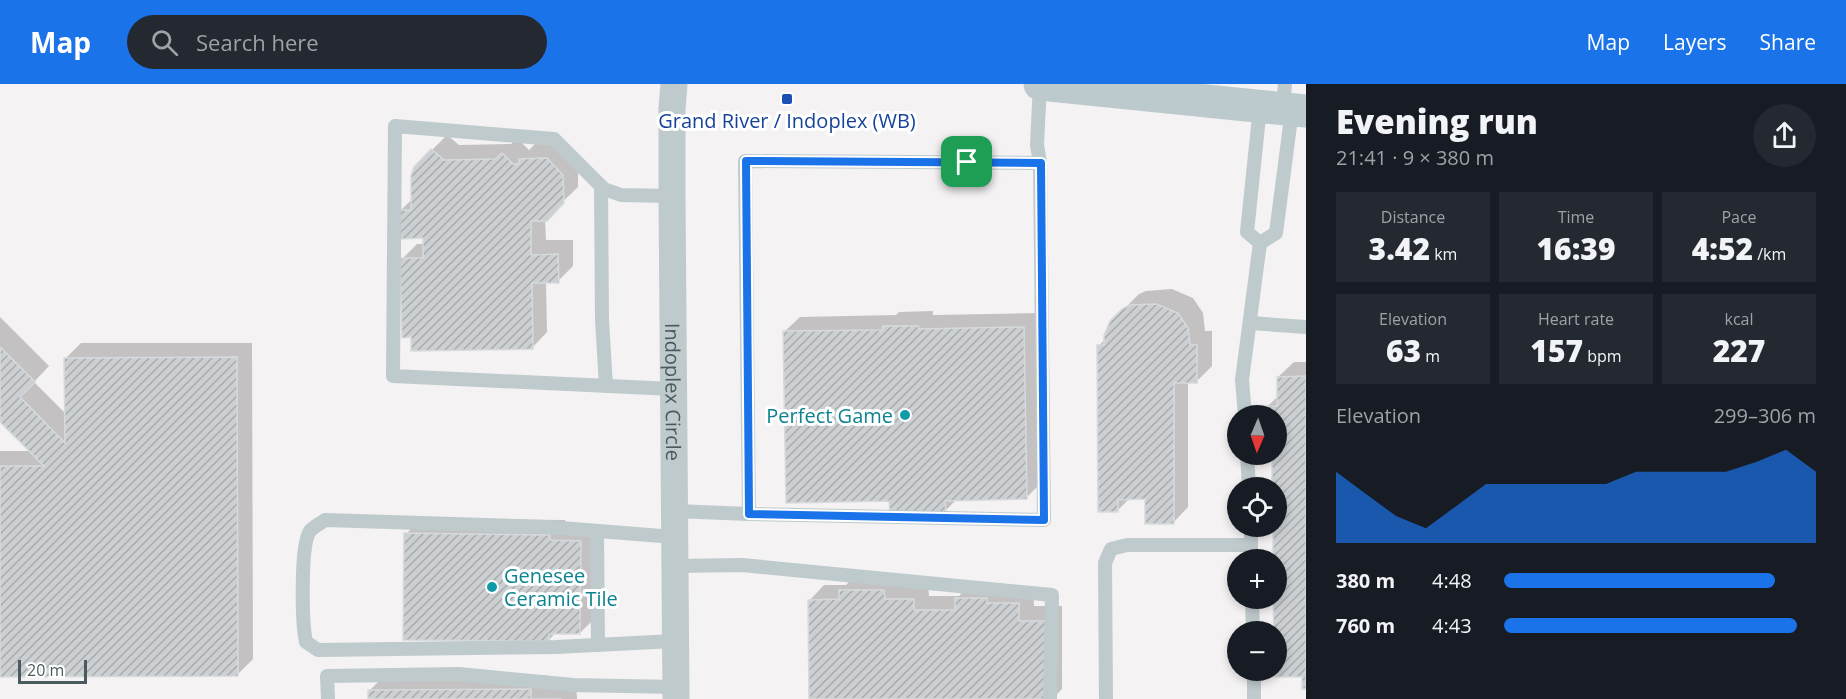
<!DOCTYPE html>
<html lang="en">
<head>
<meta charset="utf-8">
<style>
	:root { --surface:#171b24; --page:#242831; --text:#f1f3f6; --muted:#9ea1a6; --accent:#1a73e8 }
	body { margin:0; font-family:"Open Sans",sans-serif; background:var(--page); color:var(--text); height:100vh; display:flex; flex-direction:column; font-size:22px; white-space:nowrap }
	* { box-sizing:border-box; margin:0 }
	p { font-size:20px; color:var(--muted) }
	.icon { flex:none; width:33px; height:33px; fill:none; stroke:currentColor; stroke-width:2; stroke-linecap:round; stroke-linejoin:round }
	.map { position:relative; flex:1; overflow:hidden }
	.side { display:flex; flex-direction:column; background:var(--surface); width:540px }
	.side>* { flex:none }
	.needle { width:39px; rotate:182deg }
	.fabs { position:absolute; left:1227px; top:321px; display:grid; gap:12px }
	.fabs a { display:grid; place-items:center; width:60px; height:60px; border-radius:50%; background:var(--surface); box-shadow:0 3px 9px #0003; font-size:30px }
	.scale { position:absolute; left:18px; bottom:15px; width:69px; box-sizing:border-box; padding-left:6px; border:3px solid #4b5a5e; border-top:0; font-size:16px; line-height:21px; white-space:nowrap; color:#4b5a5e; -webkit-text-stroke:4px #fff; paint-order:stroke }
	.pin { position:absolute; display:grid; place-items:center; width:51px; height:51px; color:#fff; margin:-26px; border-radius:12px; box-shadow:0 3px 9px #0006 }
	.round { display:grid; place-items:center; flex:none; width:63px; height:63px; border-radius:32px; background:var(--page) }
	.headline { display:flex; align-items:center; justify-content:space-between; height:102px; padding:0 30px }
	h1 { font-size:33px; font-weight:800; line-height:45px }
	.metrics { display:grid; grid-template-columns:repeat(3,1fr); gap:9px; height:102px; padding:6px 30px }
	.metrics div { display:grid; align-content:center; border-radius:0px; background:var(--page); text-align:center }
	.metrics b { font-size:30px; font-weight:800 }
	.metrics small { font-size:16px; font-weight:400 }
	.metrics p { font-size:16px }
	.chart { height:168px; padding:12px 30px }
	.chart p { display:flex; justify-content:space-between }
	.chart svg { width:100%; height:108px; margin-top:6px; fill:var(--accent); opacity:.7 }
	ul { padding:0 30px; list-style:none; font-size:20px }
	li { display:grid; grid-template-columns:96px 72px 1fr; align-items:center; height:45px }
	li i { height:15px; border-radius:8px; background:var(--accent) }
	header { display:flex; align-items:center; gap:36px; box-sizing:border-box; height:84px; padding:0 30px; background:var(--accent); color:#fff }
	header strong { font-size:28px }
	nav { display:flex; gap:33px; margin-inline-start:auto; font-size:21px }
	.search { width:420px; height:54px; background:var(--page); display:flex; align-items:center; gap:15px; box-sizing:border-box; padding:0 21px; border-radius:33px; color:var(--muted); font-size:22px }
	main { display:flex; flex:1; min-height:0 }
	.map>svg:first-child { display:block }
	.shadow { fill:#0003 }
	.building { fill:url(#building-hatch); stroke:#d6dadc; stroke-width:1.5 }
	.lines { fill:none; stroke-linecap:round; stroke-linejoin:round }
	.lane { stroke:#bfcacd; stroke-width:14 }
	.street { stroke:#bfcacd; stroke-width:27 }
	.secondary { stroke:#bccace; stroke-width:33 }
	.route-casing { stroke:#fff; stroke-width:12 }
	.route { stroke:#1a73e8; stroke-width:8 }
	.transit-dot { fill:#1a4fb4; stroke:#fff; stroke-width:2 }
	.culture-dot { fill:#0f9aa8; stroke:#fff; stroke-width:2 }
	.labels { text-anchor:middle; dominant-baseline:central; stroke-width:6; stroke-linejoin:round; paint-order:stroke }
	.transit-label { font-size:20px; fill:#164399; stroke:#fff }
	.street-label { font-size:20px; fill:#4b5a5e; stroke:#fff }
	.culture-label { font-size:20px; fill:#0d838f; stroke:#fff; text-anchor:end }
</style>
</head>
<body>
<header>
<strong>Map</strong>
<div class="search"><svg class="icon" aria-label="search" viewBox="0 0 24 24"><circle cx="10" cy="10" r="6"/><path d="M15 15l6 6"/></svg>Search here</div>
<nav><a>Map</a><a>Layers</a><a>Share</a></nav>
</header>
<main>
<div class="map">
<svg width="1306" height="615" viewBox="0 0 1306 615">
	<defs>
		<pattern id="building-hatch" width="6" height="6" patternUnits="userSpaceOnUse" patternTransform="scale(1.5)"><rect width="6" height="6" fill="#ccd0d3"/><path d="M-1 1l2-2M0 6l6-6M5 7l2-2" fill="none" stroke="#a8acae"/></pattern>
	</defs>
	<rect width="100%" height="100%" fill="#f4f2f2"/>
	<g class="shadow">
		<polygon points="447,51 459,61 511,60 518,55 529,66 535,60 562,60 578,76 578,103 545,135 546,156 573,156 573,182 558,197 546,198 547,248 532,264 412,252 402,175 417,160 425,160 425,153 401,126 413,114 432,66"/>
		<polygon points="1172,205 1193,214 1203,229 1205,247 1212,247 1212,282 1197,297 1188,297 1188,423 1173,439 1146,414 1130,414 1118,426 1099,262 1105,255 1111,238 1139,210 1146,207"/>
		<polygon points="933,227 933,231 1038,229 1041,399 1026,414 957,415 945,427 891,416 784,248 800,233 896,231 899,228"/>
		<polygon points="0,233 49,282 34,298 66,330 66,274 81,259 252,259 253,575 238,590 0,591 0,367 31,367 0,336"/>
		<polygon points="1294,278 1306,278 1306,603 1304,603 1303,591 1276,586 1276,332 1267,323 1279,311 1278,293"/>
		<polygon points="421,435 565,436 565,442 596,442 595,534 580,549 556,548 549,556 406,450"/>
		<polygon points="855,492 928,501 929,512 959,512 971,499 1002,499 1002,505 1033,505 1034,522 1062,522 1062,605 1052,615 810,615 809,517 824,501 846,501"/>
		<polygon points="385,591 546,591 546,600 576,600 577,615 370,615 370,606"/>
	</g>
	<g class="building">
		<polygon points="431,65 444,76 495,75 502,69 513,80 519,80 519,75 547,74 563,91 564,119 547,137 531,137 531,171 558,170 559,199 532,199 533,265 411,267 411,253 402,254 400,174 423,174 423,154 400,155 399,126 411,126 411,92 414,83"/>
		<polygon points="1156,220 1178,229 1188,244 1190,261 1197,261 1197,299 1174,299 1174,440 1145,440 1145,415 1118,416 1118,428 1098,428 1097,261 1104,261 1104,252 1110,237 1122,225 1130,221"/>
		<polygon points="883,242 918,242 919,245 1024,243 1027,415 945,417 946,429 890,430 889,417 786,419 783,247 882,246"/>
		<polygon points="0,263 35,298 20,313 65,359 64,274 237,273 238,592 0,593 0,382 44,382 0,338"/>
		<polygon points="1306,292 1306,605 1302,605 1302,593 1274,593 1274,586 1276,586 1276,548 1274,548 1273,514 1276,514 1276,476 1273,476 1273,442 1276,442 1276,404 1272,404 1272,375 1266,375 1266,370 1276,370 1276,332 1265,332 1265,322 1277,322 1277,293"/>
		<polygon points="404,449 550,451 550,456 581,457 580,550 549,550 549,557 403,556"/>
		<polygon points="839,506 884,506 885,515 914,515 914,526 955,526 955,514 987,514 987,519 1019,519 1019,537 1047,537 1048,615 809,615 808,516 839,515"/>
		<polygon points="531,605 531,615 562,615 368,615 368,606"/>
	</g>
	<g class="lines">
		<g class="lane">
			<polyline points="1040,0 1037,61 1040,79 745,77 749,430 1044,436 1040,79"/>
			<polyline points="1260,23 1247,148 1260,159"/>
			<polyline points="1283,25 1285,0"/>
			<polyline points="601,102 602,236 606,302"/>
			<polyline points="672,112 621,111 604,105 554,55 395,42 393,292 673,305"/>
			<polyline points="1260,159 1276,149 1292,26"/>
			<polyline points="1250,239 1306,243"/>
			<polyline points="1245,332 1242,296 1260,159"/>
			<polyline points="1247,370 1249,404"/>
			<polyline points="675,427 749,430"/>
			<polyline points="1251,442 1251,476"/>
			<polyline points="597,448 598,561"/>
			<path d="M674,453l-126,-10 -223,-7c-4,3 -12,7 -15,11 -10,14 -8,93 -4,111l12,8 238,-3 118,-6"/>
			<polyline points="675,482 742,481 1052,511 1050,615"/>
			<polyline points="1252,514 1253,548"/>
			<polyline points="1254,586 1254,615"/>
			<polyline points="328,615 327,592 459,590 573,601 675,603"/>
			<polyline points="1106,615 1105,479 1111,465 1127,461 1251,461"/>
		</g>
		<path class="street" id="s1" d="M674,0l-2,25v87l4,503"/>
		<polyline class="secondary" points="1040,0 1306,27"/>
	</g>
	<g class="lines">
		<defs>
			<polygon id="route" points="746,77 1041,79 1044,436 749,430"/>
		</defs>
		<use href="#route" class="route-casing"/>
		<use href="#route" class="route"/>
	</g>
	<rect class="transit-dot" x="781" y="9" width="12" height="12" rx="3"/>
	<g class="culture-dot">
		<circle cx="905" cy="331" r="6"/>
		<circle cx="492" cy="503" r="6"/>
	</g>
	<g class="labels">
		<g class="transit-label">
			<text x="787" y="36">Grand River / Indoplex (WB)</text>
		</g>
		<g class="street-label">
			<text stroke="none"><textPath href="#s1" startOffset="308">Indoplex Circle</textPath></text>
		</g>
		<g class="culture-label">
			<text x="893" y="331">Perfect Game</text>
			<text x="504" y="491" text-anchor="start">Genesee<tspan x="504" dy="23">Ceramic Tile</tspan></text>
		</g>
	</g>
</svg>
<div class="fabs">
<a><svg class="needle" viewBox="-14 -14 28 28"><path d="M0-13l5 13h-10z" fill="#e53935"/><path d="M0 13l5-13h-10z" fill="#9ea1a6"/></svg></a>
<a><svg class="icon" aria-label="locate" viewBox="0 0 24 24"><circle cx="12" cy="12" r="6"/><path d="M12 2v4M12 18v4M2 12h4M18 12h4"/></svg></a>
<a>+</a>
<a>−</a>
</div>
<div class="scale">20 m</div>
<div class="pin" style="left:967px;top:78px;background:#1e9e55"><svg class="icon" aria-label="arrive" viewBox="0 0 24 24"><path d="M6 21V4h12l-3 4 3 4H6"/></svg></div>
</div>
<section class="side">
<div class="headline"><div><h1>Evening run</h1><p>21:41 · 9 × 380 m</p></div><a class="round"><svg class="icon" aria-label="share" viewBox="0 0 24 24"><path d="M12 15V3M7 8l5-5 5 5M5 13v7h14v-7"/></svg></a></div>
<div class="metrics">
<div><p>Distance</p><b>3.42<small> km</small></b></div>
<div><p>Time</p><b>16:39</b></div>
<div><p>Pace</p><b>4:52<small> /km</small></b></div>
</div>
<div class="metrics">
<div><p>Elevation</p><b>63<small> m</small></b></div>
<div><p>Heart rate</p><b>157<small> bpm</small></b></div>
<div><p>kcal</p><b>227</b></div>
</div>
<div class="chart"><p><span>Elevation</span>299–306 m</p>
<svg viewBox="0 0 160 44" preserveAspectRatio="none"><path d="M0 44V15L10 24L20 33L30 38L40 29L50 20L60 20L70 20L80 20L90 20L100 15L110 15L120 15L130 15L140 11L150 6L160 15V44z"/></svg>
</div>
<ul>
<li><b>380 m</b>4:48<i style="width:87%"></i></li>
<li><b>760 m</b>4:43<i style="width:94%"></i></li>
</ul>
</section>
</main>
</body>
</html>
